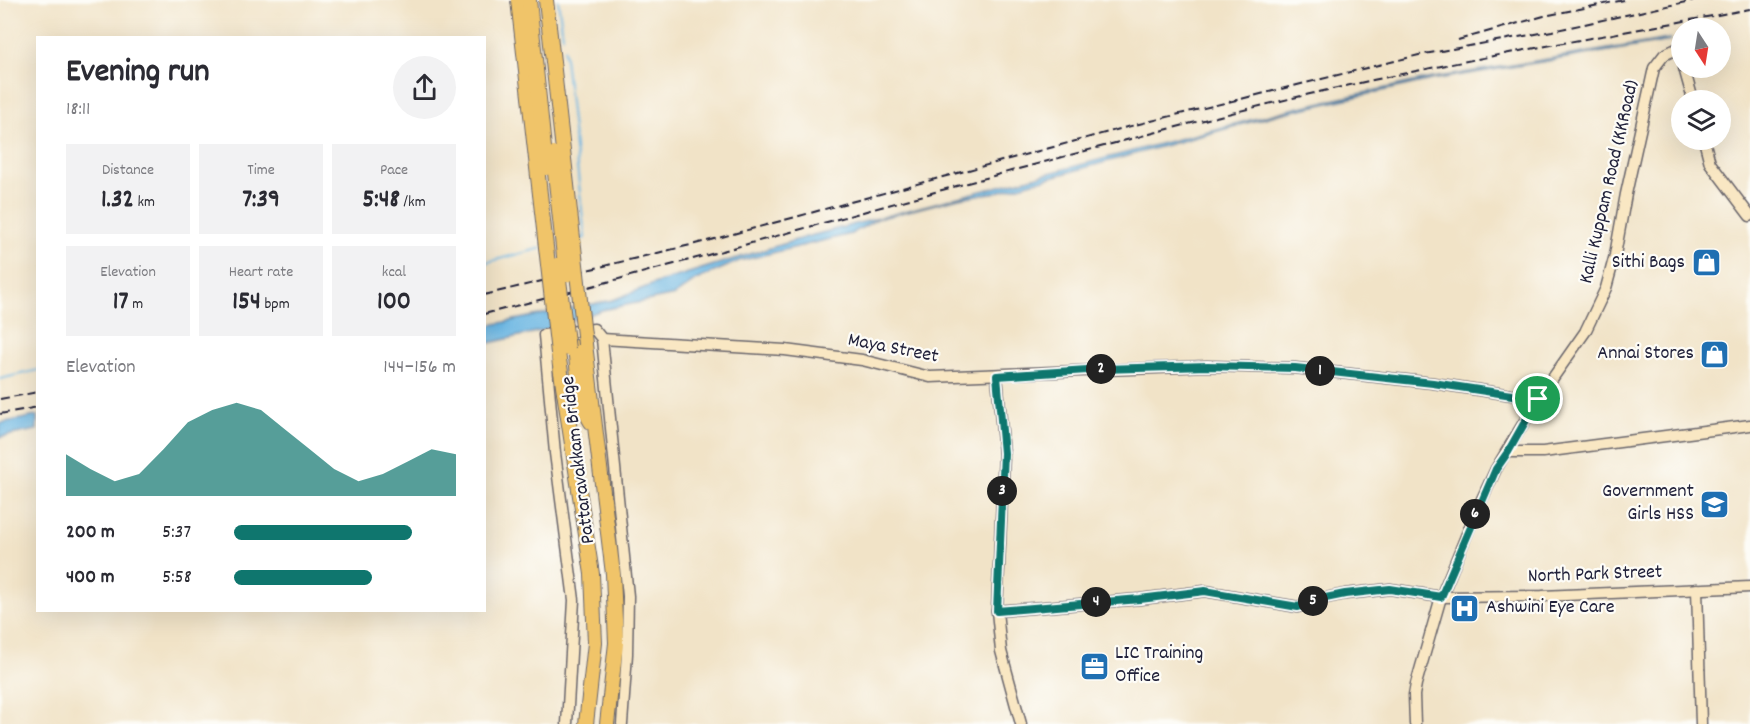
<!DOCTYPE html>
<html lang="en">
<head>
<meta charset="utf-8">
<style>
	:root { --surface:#fff; --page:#f2f2f3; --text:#2b2b33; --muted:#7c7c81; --accent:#0f766e }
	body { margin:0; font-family:Dekko,sans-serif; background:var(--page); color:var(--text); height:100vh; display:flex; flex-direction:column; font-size:22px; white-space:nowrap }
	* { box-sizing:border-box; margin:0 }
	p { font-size:20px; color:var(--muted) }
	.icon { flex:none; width:33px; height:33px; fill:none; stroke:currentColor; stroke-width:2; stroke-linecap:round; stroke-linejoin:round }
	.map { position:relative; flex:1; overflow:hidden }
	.panel { position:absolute; left:36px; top:36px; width:450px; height:576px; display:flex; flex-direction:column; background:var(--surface); border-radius:0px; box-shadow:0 6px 24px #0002 }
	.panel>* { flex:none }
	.needle { width:39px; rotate:168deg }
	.buttons { position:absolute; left:1671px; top:18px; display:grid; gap:12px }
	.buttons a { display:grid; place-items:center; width:60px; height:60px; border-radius:50%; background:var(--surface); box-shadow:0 6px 24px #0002; font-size:30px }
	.pin { position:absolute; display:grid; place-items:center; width:51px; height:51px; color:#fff; margin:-26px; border:3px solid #fff; border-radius:50%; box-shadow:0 2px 6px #0007 }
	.km { position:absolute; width:30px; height:30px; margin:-15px; border-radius:50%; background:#222; color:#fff; font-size:16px; line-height:30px; text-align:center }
	.round { display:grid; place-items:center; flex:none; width:63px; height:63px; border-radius:32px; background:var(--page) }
	.headline { display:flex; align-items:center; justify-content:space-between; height:102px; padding:0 30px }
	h1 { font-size:33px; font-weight:800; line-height:45px }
	.figures { display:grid; grid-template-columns:repeat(3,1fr); gap:9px; height:102px; padding:6px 30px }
	.figures div { display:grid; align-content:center; border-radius:0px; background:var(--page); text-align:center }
	.figures b { font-size:26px; font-weight:800 }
	.figures small { font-size:16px; font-weight:400 }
	.figures p { font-size:16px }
	.chart { height:168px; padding:12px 30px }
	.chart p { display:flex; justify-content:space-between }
	.chart svg { width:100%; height:108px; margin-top:6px; fill:var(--accent); opacity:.7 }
	ul { padding:0 30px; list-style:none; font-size:20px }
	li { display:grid; grid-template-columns:96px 72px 1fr; align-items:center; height:45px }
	li i { height:15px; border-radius:8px; background:var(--accent) }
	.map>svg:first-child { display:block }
	.water { fill:#69b5e2; stroke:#466c8e; stroke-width:1.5 }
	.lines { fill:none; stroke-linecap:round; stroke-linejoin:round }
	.stream { stroke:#69b5e2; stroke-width:2 }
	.secondary-casing { stroke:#6a666c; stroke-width:13 }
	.highway-casing { stroke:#6a666c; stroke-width:16 }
	.secondary { stroke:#f9e7c3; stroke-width:10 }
	.highway { stroke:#f0c469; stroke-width:14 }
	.rail { stroke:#22223b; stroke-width:2; stroke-dasharray:9 4.5; stroke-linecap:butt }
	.highway-bridge-casing { stroke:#6a666c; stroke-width:16; stroke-linecap:butt }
	.highway-bridge { stroke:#f0c469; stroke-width:14 }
	.route-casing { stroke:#fff; stroke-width:12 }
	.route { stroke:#0f766e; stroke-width:8 }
	.labels { text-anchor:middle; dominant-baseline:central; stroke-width:4.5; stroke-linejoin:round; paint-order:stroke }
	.street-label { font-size:20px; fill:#22223b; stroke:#fdfcf7 }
	.poi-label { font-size:20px; fill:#22223b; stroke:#fdfcf7; text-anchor:end }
</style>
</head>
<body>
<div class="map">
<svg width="1750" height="724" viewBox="0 0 1750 724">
	<rect width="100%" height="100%" fill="#fdfcf7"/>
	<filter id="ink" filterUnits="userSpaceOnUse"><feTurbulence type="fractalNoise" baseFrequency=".0167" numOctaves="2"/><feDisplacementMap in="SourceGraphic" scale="12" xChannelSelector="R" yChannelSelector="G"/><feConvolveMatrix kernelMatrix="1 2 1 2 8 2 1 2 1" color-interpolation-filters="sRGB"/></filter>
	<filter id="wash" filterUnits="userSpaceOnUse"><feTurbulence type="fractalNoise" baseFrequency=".008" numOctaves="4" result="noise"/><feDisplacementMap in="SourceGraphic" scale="24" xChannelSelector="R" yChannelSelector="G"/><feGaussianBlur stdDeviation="1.35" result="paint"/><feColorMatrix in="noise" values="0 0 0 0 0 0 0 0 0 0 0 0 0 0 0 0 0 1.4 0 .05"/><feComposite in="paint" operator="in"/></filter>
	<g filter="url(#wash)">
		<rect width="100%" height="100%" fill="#f1e3c7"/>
		<g class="water">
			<polygon points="1670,39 1670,41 1431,80 1279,114 997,192 959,198 877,219 851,234 739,261 696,280 675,295 602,310 545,330 485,344 485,326 613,300 659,282 806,237 1296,108 1427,79"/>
			<polygon points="37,416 37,430 0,437 0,423"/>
		</g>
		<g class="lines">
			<g class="stream">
				<polyline points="558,0 563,37"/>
				<polyline points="564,49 585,238 577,240"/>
				<polyline points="484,263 542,248"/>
				<polyline points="0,379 38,370"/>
			</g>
		</g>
	</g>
	<g filter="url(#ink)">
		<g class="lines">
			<defs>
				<g id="secondary">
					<polyline points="1684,68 1693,100"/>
					<polyline points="1704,140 1710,163 1750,216"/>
					<polyline points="602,339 628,596 627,654 622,724"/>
					<polyline points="997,376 1004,454 997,611 1001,651 1021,724"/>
					<polyline points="1508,452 1543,452 1750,425"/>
					<polyline points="1697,589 1701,724"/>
					<polyline points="997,611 1140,599 1205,591 1298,607 1316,600 1345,594 1390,589 1441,597 1542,596 1750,587"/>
					<polyline points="567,724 574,600 555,453 544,335 594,329 602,339 785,350 862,360 930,377 1207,366 1295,368 1433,383 1538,399"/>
					<polyline points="1415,724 1414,695 1416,684 1441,597 1476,512 1496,469 1538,399 1585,332 1606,288 1615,255 1626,194 1654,68 1664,55 1678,48 1682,59"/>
				</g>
				<g id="highway">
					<polyline points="585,344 613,574 616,643 607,724"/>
					<polyline points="575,347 581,404 591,422"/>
					<polyline points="558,353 592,574 595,643 586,724"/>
				</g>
			</defs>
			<use href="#secondary" class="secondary-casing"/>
			<use href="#highway" class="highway-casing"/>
			<use href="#secondary" class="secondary"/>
			<use href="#highway" class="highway"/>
			<g class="rail">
				<polyline points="1458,40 1544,16 1624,0"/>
				<polyline points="484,295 707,241 1127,127 1419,55 1552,31 1695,0"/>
				<path d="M484,314c263,-66 522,-146 784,-210 159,-39 321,-65 482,-95"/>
				<polyline points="0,399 38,392"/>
				<polyline points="0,414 38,407"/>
			</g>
			<defs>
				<g id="highway-bridge">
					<polyline points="518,0 558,353"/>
					<polyline points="529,0 546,168"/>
					<polyline points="546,0 585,344"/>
					<polyline points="553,154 566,275"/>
					<polyline points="557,265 568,349"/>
				</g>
			</defs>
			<use href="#highway-bridge" class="highway-bridge-casing"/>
			<use href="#highway-bridge" class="highway-bridge"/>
		</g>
	</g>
	<g class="lines" filter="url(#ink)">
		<defs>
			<polygon id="route" points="1208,366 1295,368 1433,383 1538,399 1508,452 1496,469 1441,597 1390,589 1345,594 1316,600 1298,607 1205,591 1140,599 997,611 1004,453 997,376 1102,369"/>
		</defs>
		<use href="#route" class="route-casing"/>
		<use href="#route" class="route"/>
	</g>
	<defs>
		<symbol id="shop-square" viewBox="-11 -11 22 22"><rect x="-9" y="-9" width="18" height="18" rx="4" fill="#1f6fb2" stroke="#fdfcf7"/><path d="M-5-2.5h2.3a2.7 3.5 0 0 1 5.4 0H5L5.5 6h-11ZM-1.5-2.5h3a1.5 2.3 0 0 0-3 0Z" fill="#fff"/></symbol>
		<symbol id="school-square" viewBox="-11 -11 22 22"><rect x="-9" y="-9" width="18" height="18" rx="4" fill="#1f6fb2" stroke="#fdfcf7"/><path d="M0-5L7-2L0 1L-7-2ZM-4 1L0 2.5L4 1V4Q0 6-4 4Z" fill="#fff"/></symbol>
		<symbol id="hospital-square" viewBox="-11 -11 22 22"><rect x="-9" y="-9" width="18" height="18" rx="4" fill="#1f6fb2" stroke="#fdfcf7"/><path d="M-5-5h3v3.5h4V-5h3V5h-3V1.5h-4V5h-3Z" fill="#fff"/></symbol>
		<symbol id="office-square" viewBox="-11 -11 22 22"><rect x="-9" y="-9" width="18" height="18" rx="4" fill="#1f6fb2" stroke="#fdfcf7"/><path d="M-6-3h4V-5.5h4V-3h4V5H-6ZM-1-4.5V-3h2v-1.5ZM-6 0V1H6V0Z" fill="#fff"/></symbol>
	</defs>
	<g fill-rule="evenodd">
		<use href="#shop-square" x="1690" y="246" width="33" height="33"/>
		<use href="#shop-square" x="1698" y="338" width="33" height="33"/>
		<use href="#school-square" x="1698" y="488" width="33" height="33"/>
		<use href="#hospital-square" x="1448" y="592" width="33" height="33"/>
		<use href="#office-square" x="1078" y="650" width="33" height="33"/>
	</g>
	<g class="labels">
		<g class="street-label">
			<text transform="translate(1610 182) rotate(-77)">Kalli Kuppam Road (KKRoad)</text>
			<text transform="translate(893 349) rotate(11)">Maya Street</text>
			<text transform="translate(579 460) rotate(-97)">Pattaravakkam Bridge</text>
			<text transform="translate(1595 575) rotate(-2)">North Park Street</text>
		</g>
		<g class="poi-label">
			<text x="1685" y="263">Sithi Bags</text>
			<text x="1694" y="354">Annai Stores</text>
			<text x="1694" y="492">Government<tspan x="1694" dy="23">Girls HSS</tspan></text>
			<text x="1486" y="608" text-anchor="start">Ashwini Eye Care</text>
			<text x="1115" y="654" text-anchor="start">LIC Training<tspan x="1115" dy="23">Office</tspan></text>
		</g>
	</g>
</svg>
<div class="buttons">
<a><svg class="needle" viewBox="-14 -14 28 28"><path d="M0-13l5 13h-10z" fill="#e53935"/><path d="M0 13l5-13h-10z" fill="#7c7c81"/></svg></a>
<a><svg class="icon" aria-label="layers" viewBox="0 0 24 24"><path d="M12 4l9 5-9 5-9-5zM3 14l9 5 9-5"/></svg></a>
</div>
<div class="pin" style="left:1538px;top:399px;background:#1e9e55"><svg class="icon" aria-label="arrive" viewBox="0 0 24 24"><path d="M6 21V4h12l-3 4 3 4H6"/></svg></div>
<b class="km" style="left:1320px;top:371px">1</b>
<b class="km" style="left:1101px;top:369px">2</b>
<b class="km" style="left:1002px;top:491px">3</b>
<b class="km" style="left:1096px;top:602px">4</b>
<b class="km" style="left:1313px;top:601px">5</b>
<b class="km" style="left:1475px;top:514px">6</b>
<section class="panel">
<div class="headline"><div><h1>Evening run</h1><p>18:11</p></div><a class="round"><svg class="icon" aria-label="share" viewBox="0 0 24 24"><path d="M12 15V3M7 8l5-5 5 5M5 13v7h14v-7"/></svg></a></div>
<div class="figures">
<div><p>Distance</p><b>1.32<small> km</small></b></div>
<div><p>Time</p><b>7:39</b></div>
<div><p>Pace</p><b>5:48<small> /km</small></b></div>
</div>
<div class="figures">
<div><p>Elevation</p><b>17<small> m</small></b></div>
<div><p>Heart rate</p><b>154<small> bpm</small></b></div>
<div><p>kcal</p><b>100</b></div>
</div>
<div class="chart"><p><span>Elevation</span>144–156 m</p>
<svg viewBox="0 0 160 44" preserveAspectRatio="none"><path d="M0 44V27L10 33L20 38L30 35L40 25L50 14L60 9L70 6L80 9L90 17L100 25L110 33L120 38L130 35L140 30L150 25L160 27V44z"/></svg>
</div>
<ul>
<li><b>200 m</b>5:37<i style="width:80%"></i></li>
<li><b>400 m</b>5:58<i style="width:62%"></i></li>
</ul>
</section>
</div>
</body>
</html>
